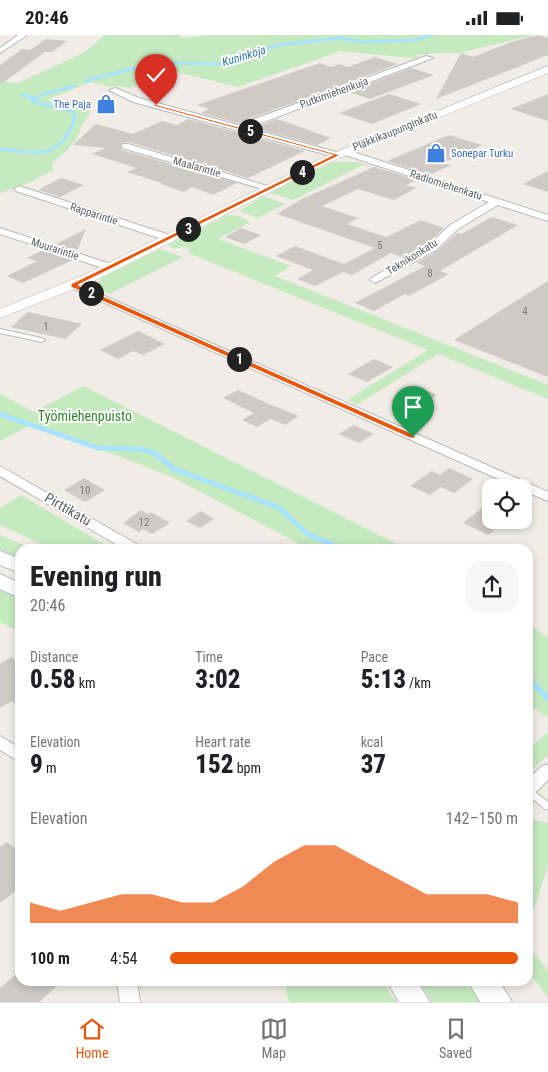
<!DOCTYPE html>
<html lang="en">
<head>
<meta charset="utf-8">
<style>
	:root { --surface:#fff; --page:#f6f6f6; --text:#202124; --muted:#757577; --line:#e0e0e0; --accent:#ea580c }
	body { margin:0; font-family:"Roboto Condensed",sans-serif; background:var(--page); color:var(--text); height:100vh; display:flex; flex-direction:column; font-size:19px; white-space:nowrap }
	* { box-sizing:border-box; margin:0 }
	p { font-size:16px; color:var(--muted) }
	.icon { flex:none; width:28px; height:28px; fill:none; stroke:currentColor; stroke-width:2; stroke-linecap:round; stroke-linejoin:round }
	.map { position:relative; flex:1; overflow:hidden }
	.side { position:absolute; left:15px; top:509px; width:518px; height:442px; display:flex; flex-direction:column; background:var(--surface); border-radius:15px; box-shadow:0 2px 8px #0003 }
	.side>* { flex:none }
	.buttons { position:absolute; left:482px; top:444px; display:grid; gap:10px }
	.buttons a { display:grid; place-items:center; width:50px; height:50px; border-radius:10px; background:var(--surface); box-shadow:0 2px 8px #0003; font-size:25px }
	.pin { position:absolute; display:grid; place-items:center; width:42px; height:42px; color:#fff; margin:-51px -21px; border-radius:50% 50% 50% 0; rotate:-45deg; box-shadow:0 0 5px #0007 }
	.pin .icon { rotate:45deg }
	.km { position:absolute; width:25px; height:25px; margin:-12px; border-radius:50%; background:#222; color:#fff; font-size:14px; line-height:25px; text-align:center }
	.round { display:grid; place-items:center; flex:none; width:52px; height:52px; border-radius:15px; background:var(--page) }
	.headline { display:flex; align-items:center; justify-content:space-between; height:85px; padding:0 15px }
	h1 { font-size:28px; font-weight:800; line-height:38px }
	.metrics { display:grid; grid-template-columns:repeat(3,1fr); gap:8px; height:85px; padding:5px 15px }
	.metrics div { display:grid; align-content:center }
	.metrics b { font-size:25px; font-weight:800 }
	.metrics small { font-size:14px; font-weight:400 }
	.metrics p { font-size:14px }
	.chart { height:140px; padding:10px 15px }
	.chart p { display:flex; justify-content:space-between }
	.chart svg { width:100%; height:90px; margin-top:5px; fill:var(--accent); opacity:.7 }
	ul { padding:0 15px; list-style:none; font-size:16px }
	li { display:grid; grid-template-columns:80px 60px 1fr; align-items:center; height:38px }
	li i { height:12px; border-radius:6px; background:var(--accent) }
	.status { display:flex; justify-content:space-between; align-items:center; height:35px; padding:0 25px; background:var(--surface); direction:ltr }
	.status svg { height:14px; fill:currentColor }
	.tab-bar { display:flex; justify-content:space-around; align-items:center; height:70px; border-top:1px solid var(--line); background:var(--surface); font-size:14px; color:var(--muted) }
	.tab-bar a { display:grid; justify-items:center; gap:2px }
	.tab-bar .active { color:var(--accent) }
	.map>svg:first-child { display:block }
	.green { fill:#c5eac0 }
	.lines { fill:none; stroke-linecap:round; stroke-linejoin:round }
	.stream-far2 { stroke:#a7e2ff; stroke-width:3 }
	.stream-far1 { stroke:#a7e2ff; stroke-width:5 }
	.stream { stroke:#a7e2ff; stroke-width:6 }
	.building { fill:#cfcac4 }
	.service-casing { stroke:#b6b9bd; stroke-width:2 }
	.minor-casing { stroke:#b6b9bd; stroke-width:2 }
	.tertiary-casing { stroke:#b6b9bd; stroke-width:1 }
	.secondary-casing { stroke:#b7bbc1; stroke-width:2 }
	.service { fill:#fff; fill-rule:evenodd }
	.minor { fill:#fff; fill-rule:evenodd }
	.tertiary { fill:#fff; fill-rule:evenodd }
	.secondary { fill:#fff; fill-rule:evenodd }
	.route { fill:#ea580c; stroke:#fff }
	.labels { text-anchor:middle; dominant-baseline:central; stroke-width:4; stroke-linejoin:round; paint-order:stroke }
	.far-street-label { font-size:11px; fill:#5d6367; stroke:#fff }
	.far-shop-label { font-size:11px; fill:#366cbe; stroke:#fff; text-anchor:end }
	.number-label { font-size:11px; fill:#7a7d7e }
	.far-water-label { font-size:12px; font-style:italic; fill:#3579a9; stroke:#fff }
	.park-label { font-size:14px; fill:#32862d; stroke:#fff }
	.street-label { font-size:14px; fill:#5d6367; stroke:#fff }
</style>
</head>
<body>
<div class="status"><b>20:46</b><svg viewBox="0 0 49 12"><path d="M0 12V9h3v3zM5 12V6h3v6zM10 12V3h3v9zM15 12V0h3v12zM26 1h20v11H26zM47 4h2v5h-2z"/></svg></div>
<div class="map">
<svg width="548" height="967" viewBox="0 0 548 967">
	<rect width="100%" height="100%" fill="#f1ede6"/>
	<g class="green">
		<path d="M102,0h77l2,3 28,-3h325l-75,18c-2,-1 -41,1 -44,2l5,4 -79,-8 -103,36 -60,-15 -49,16 -9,-2 -10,1 -19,-5 -44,18 44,11 -12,20 2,1 -13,17 -16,14 2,7 -28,14 -26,9v-112l18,2 65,-30 21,-17z"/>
		<polygon points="333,127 358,127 382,135 363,130 293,165 270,158"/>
		<polygon points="262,162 269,163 285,169 258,183 239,176"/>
		<polygon points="228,180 239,181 250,187 218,204 291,231 275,241 548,350 548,364 438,319 357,370 347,365 428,315 188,218 191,214 184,212 175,214 168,210"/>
		<polygon points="160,214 183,222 109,259 98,254 98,248 103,242"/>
		<polygon points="83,351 407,514 291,514 298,508 172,442 34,388 0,406 0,359 34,377"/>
		<polygon points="21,460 112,514 53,514 0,490 0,473"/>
		<polygon points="0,500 32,514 20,514 20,524 0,514"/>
		<polygon points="0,554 20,563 20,597 0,587"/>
		<polygon points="528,588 548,603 548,682 528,670"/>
		<polygon points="548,697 548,720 528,739 528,715"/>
		<polygon points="532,784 548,788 548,831 528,891 528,787"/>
		<polygon points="528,911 548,936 548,962 528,937"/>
		<polygon points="284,946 381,946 397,967 289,967"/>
		<polygon points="419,946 465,946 481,967 432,967"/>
	</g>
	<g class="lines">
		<g class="stream-far2">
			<polyline points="86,46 130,34 171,28 219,29 279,10 340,3 362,7 416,5 432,0"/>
			<polyline points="22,60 35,63"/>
			<path d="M0,114c36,4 62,12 75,-32l-2,-5 -42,-11 13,-7 31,-8"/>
		</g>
		<polyline class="stream-far1" points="0,379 98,413 141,414 154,418 174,434 280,473 307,499 343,514"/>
		<polyline class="stream" points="528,644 548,663"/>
	</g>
	<g class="building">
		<polygon points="538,0 548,3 548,20 436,64 461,18 473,22 511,7"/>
		<polygon points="46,4 67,6 52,17 45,17 0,50 0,30 22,14 30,15"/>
		<polygon points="375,22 398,29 238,88 201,78 209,74 197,70 320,28 331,32 339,29 348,32"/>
		<polygon points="411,33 434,40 370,64 348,57"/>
		<polygon points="389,59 421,69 372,89 339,78"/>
		<polygon points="548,59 548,86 511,74"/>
		<polygon points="188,84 305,116 248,143 129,107 121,108 121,115 237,148 213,160 192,152 184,157 161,149 162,148 127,137 137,133 92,119 105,113 73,110 96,89 133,99 162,86 177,90"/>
		<polygon points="277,84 331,103 317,110 254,93"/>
		<polygon points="449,100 482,110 443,128 451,130 430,140 387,126"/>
		<polygon points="374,132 417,145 406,150 416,153 394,165 358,154 322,171 358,183 347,189 386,202 421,185 444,193 427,209 403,223 391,218 352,240 343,237 315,251 297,244 313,235 276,221 295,211 344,229 375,213 277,179 302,164"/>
		<polygon points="548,136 548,157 523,149"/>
		<polygon points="61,143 84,150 60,162 38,155"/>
		<polygon points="492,182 518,190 440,236 449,239 409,261 405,259 374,276 355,268 425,231 417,228 437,216 457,198 461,199"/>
		<polygon points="241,193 261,200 244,209 225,202"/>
		<polygon points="86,194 77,216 56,209"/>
		<polygon points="43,215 73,225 23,248 7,241 37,226 27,223"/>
		<polygon points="548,246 548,342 454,305"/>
		<polygon points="28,277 82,289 65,304 11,292"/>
		<polygon points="138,296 165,309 143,320 133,316 118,324 100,315"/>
		<polygon points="374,324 393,332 367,347 348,339"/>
		<polygon points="421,353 437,360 421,371 405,364"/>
		<polygon points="238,355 269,369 299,381 285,390 271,384 257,392 242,385 254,378 223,363"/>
		<polygon points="354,390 374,399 359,408 339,399"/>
		<polygon points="449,433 473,444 454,458 441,452 430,460 410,451 432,436 440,440"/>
		<polygon points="84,443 105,455 85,467 64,455"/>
		<polygon points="491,466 491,485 503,488 488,500 463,488"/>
		<polygon points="141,475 148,479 151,477 170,488 152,499 143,494 139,497 123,488"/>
		<polygon points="201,476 214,484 200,493 186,486"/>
		<polygon points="11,622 20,629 20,672 12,666 0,673 0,629"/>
		<polygon points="7,807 20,817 20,853 0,868 0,812"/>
		<polygon points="20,936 20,946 63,946 39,967 0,967 0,953"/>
	</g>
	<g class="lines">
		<defs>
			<g id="service">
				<polygon points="0,294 42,303 45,305 42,307 0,298"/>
				<polygon points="528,753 531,754 548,767 548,775 545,774 528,760"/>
			</g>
			<g id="minor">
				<polygon points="18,0 27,0 0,18 0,13"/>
				<polygon points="426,21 433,23 248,93 340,118 341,115 347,115 548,180 548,186 498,170 458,194 436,215 375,248 370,245 371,243 428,211 450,190 489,167 342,119 341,122 335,122 133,67 109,55 116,53 139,63 238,90"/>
				<polygon points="122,109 128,109 274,153 266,155 122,113"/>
				<polygon points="19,151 173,201 174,203 169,206 165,205 16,156 14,154"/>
				<polygon points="0,193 114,230 115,232 114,234 106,234 0,199"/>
				<polygon points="73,247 548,457 548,466 524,456 524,452 516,452 69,252 68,250"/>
				<polygon points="0,431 140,511 142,514 124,514 0,441"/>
				<polygon points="0,701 20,713 20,727 0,715"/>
				<polygon points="548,729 548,745 534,759 528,760 528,744 542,731"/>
				<polygon points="117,946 137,946 140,967 120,967"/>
			</g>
			<polygon id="tertiary" points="548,31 548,38 332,126 94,246 0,283 0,274 84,240 324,122"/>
			<g id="secondary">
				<polygon points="0,516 20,524 20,538 0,530"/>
				<polygon points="0,539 20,548 20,563 0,554"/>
				<polygon points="387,946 417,946 430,967 399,967"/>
				<polygon points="468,946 499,946 512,967 480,967"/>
			</g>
		</defs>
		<use href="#service" class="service-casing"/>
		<use href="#minor" class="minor-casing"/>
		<use href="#tertiary" class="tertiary-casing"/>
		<use href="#secondary" class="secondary-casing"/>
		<use href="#service" class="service"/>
		<use href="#minor" class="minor"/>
		<use href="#tertiary" class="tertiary"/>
		<use href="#secondary" class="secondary"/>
	</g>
	<polygon class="route" points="154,69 340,120 78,250 415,400 415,403 410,403 71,252 71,249 333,120 154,71"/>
	<defs>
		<symbol id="shop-bare" viewBox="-9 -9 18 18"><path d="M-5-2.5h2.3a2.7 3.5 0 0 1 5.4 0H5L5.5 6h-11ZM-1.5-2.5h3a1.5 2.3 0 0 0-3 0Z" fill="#3f7fe0" stroke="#fff" stroke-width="2.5" paint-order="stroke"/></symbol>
	</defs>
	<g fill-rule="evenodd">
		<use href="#shop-bare" x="92" y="55" width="28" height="28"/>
		<use href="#shop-bare" x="422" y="104" width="28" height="28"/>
	</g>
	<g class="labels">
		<g class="far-street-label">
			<text transform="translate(334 58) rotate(-20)">Putkimiehenkuja</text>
			<text transform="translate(395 96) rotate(-22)">Pläkkikaupunginkatu</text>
			<text transform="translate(197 132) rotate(16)">Maalarintie</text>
			<text transform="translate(446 150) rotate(18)">Radiomiehenkatu</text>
			<text transform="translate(94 179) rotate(18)">Rapparintie</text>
			<text transform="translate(55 214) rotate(18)">Muurarintie</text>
			<text transform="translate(412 222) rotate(-32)">Teknikonkatu</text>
		</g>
		<g class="far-shop-label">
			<text x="91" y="69">The Paja</text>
			<text x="451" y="118" text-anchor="start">Sonepar Turku</text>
		</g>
		<g class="number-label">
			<text x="380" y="210">5</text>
			<text x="430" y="238">8</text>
			<text x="525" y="276">4</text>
			<text x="46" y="291">1</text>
			<text x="85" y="455">10</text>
			<text x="144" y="487">12</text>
		</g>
		<g class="far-water-label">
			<text transform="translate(244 21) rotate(-17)">Kuninkoja</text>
		</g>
		<g class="park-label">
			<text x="85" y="381">Työmiehenpuisto</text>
		</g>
		<g class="street-label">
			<text transform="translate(68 474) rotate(30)">Pirttikatu</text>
		</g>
	</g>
</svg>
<div class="buttons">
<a><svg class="icon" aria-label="locate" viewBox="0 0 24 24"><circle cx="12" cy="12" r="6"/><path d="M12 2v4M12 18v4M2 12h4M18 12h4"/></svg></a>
</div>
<div class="pin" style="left:413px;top:402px;background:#1e9e55"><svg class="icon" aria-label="arrive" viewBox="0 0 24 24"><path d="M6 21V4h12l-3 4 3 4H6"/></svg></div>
<div class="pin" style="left:156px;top:70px;background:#d93025"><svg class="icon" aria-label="check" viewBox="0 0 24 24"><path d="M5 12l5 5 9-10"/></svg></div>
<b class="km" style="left:239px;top:324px">1</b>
<b class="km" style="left:91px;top:258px">2</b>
<b class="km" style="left:188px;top:194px">3</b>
<b class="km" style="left:302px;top:137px">4</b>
<b class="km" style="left:250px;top:96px">5</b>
<section class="side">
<div class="headline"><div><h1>Evening run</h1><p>20:46</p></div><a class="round"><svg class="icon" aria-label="share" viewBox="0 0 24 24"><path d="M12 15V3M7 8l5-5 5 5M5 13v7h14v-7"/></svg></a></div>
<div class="metrics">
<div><p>Distance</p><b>0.58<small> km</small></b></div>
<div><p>Time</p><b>3:02</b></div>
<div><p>Pace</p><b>5:13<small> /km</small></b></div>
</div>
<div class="metrics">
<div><p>Elevation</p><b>9<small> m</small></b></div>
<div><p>Heart rate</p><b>152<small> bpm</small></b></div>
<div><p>kcal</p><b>37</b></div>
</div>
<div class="chart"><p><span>Elevation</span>142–150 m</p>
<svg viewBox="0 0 160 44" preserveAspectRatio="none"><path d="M0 44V34L10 38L20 34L30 30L40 30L50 34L60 34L70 26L80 14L90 6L100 6L110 14L120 22L130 30L140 30L150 30L160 34V44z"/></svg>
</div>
<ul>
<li><b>100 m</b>4:54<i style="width:100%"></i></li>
</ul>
</section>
</div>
<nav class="tab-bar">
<a class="active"><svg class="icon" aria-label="home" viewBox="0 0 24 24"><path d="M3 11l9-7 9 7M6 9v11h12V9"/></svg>Home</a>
<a><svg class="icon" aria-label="map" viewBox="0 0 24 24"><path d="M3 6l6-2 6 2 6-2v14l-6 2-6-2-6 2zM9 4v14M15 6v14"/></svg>Map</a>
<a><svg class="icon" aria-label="saved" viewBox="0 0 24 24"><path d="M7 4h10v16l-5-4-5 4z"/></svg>Saved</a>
</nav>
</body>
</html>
